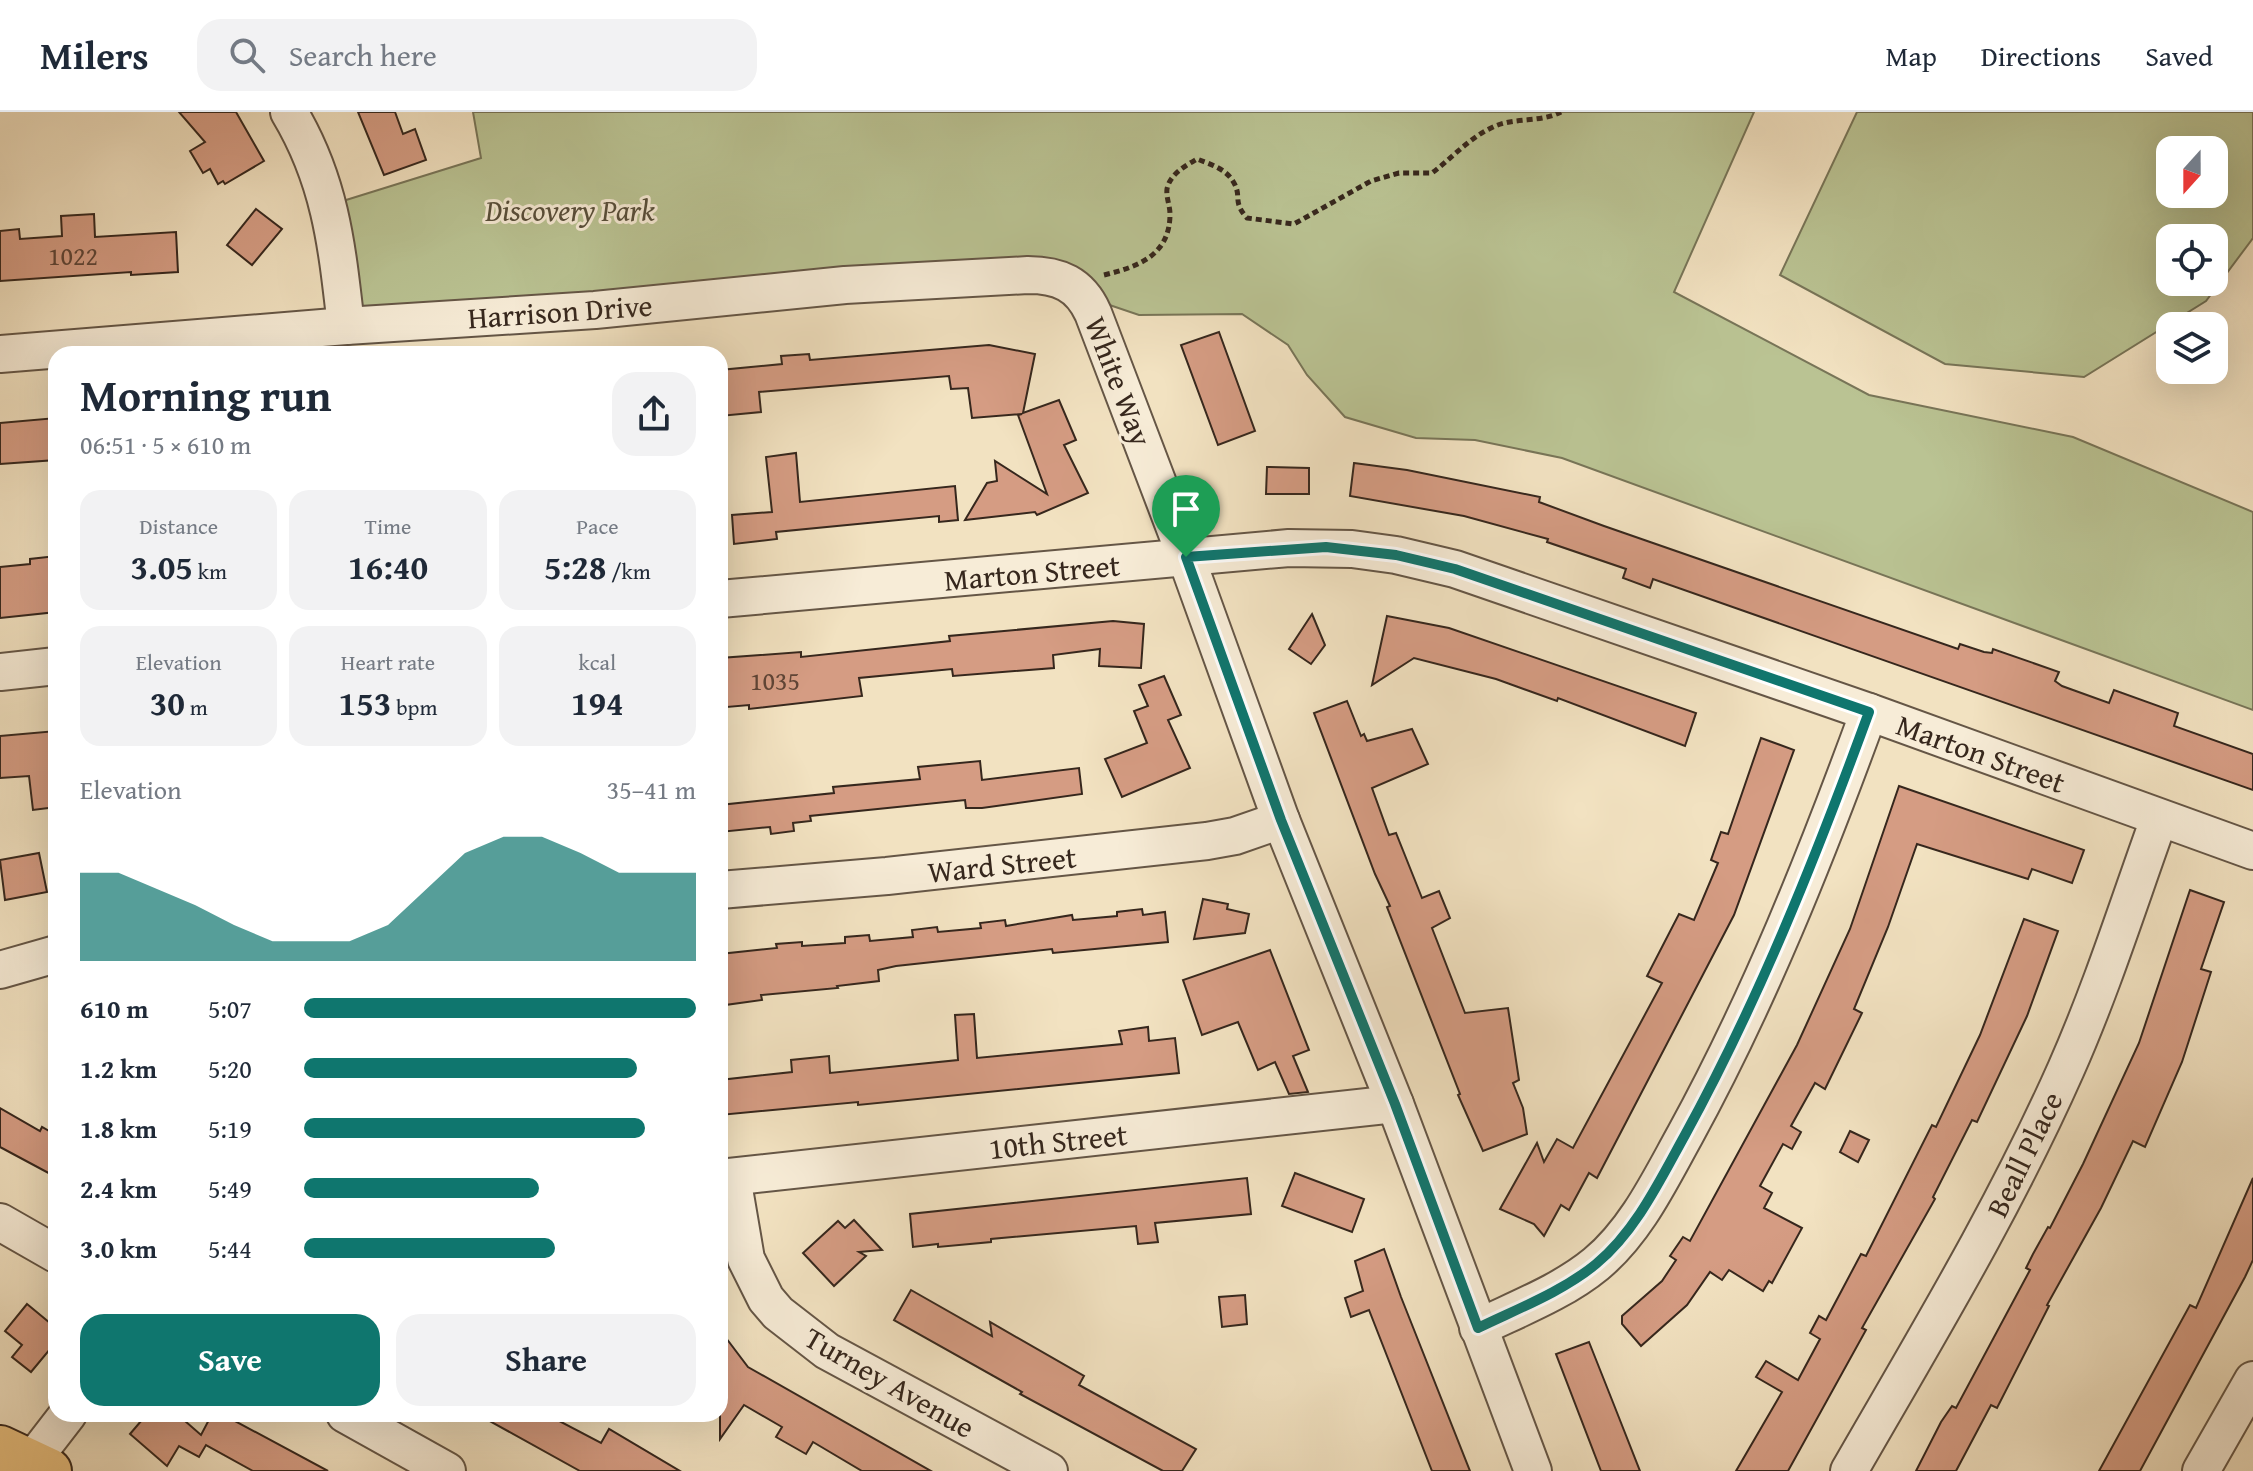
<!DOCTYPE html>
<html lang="en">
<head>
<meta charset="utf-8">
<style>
	:root { --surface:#fff; --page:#f2f2f3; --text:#1f2937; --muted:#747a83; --line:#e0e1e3; --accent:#0f766e }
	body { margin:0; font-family:"Gentium Book Plus",serif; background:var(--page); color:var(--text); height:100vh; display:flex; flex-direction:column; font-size:30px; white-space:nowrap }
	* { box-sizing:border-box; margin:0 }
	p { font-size:26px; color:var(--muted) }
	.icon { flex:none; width:44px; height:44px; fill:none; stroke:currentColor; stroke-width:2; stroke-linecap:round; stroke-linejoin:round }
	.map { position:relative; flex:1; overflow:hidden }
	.panel { position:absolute; left:48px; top:234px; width:680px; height:1076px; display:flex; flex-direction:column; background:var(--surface); border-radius:24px; box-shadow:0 8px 32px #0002 }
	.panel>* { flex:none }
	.needle { width:52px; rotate:201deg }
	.buttons { position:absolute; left:2156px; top:24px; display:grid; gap:16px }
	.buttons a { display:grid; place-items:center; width:72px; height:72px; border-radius:16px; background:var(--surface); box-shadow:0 8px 32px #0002; font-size:40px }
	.pin { position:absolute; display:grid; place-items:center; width:68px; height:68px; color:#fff; margin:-82px -34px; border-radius:50% 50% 50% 0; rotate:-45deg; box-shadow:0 0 8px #0007 }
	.pin .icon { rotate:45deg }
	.round { display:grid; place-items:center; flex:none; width:84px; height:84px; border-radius:24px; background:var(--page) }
	.summary { display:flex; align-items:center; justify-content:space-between; height:136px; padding:0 32px }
	h1 { font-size:44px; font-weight:700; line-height:60px }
	.figures { display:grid; grid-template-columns:repeat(3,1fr); gap:12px; height:136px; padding:8px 32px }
	.figures div { display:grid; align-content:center; border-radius:20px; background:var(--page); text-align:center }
	.figures b { font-size:34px; font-weight:700 }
	.figures small { font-size:22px; font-weight:400 }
	.figures p { font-size:22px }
	.chart { height:224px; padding:16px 32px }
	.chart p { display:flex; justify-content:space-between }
	.chart svg { width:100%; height:144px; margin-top:8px; fill:var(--accent); opacity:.7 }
	.button { display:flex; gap:16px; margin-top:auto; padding:16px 32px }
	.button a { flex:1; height:92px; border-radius:24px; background:var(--accent); color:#fff; font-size:32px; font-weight:700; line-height:92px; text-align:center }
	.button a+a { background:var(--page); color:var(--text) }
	ul { padding:0 32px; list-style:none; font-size:26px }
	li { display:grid; grid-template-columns:128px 96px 1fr; align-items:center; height:60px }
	li i { height:20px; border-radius:10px; background:var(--accent) }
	header { display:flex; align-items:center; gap:48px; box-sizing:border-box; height:112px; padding:0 40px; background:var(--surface); border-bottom:2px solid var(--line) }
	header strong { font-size:38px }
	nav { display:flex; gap:44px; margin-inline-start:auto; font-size:28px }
	.search { width:560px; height:72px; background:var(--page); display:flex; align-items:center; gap:20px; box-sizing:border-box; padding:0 28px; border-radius:24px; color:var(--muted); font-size:30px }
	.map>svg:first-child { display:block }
	.green { fill:#bac393; stroke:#787558; stroke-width:2; fill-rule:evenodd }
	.building { fill:#d59c83; stroke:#36271d; stroke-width:2 }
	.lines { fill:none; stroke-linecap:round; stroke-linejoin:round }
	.minor-casing { stroke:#655646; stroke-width:40 }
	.major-casing { stroke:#36271d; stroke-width:48 }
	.path { stroke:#36271d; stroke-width:5; stroke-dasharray:6 4; stroke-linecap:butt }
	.minor { stroke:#f7ecd7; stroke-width:36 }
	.major { stroke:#e9c180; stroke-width:44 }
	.route-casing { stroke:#fff; stroke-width:16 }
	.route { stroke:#0f766e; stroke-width:10 }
	.labels { text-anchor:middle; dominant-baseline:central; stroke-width:6; stroke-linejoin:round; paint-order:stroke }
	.number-label { font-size:26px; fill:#5e4436 }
	.park-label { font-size:30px; font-style:italic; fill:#574e3a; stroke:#f7ecd7 }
	.street-label { font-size:30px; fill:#36271d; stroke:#f7ecd7 }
</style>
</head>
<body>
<header>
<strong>Milers</strong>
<div class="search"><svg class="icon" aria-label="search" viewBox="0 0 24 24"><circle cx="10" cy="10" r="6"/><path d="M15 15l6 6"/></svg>Search here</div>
<nav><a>Map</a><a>Directions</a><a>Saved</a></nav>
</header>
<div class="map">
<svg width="2253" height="1359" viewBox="0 0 2253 1359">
	<rect width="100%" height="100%" fill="#f2e2c1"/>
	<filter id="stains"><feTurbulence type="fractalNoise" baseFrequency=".0025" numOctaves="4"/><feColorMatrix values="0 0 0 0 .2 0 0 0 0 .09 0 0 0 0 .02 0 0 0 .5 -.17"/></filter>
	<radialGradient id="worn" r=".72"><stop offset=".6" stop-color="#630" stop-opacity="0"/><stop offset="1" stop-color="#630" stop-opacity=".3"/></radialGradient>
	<g class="green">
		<polygon points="473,0 1754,0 1674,180 1869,283 2073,325 2253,400 2253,598 1562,346 1475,328 1416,326 1345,305 1307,263 1288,233 1242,202 1139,203 1086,185 1071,171 346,214 330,93 481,46"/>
		<path d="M1857,0h396v126l-47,63 -122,76 -139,-13 -165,-89zM2214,38v44h-44v-44zM2214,126v44h-44v-44z"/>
	</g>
	<g class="building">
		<polygon points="179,0 236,0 264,49 225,72 223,69 218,72 210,57 203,61 190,39 205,30"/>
		<polygon points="358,0 395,0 403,22 415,17 426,48 384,63"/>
		<polygon points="256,97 282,117 252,153 227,133"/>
		<polygon points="94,102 95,125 176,120 178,160 131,163 131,160 0,169 0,119 19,117 20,127 62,124 61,104"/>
		<polygon points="1219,220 1255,319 1218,333 1181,233"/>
		<polygon points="989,233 1035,242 1023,301 1059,288 1076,328 1064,333 1088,381 1037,403 1035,400 965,408 987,371 997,369 995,349 1047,382 1018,303 1022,302 972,306 968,276 951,277 949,264 759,280 761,300 720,304 720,258 782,252 781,244 809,242 810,248"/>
		<polygon points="56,306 56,348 0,352 0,311"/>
		<polygon points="796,341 800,390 955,374 958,408 939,410 939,404 776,420 777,427 734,432 732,403 772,400 766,345"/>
		<polygon points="1354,351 1407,358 1540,385 1539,390 1604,414 1958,537 1960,532 1984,540 1992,541 1993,537 2059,560 2055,569 2062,574 2109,591 2114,578 2178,601 2174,614 2253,642 2253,678 1653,467 1650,476 1623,466 1626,457 1547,430 1548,427 1464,404 1350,384"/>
		<polygon points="1267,355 1309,356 1309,382 1266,382"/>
		<polygon points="56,444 56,500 0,506 0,455 30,452 30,447"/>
		<polygon points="1312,502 1325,533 1311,552 1289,537"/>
		<polygon points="1387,504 1449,516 1696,601 1685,634 1558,586 1557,589 1496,567 1414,546 1372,573"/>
		<polygon points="1113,509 1144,512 1141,556 1099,554 1100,537 1053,543 1054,556 953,564 952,557 859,566 862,584 749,597 749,593 727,595 725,575 720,575 720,546 801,540 801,545 950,529 949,524"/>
		<polygon points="1164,564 1181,603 1168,608 1190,656 1122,685 1105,647 1147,631 1134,599 1148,594 1139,573"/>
		<polygon points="1347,589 1361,624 1364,622 1367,629 1412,617 1428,652 1372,676 1389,723 1396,721 1422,786 1439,779 1450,806 1432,816 1465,901 1508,896 1519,968 1513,971 1523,996 1527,1022 1483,1039 1458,983 1460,982 1387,795 1390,794 1375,762 1314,601"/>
		<polygon points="56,619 56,695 33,698 29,664 0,666 0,624"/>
		<polygon points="1761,626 1794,638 1734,803 1597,1066 1589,1061 1569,1098 1561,1093 1544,1124 1534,1112 1500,1097 1537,1031 1544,1050 1557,1027 1573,1036 1662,871 1647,864 1679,802 1694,808 1718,751 1711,748 1721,720 1728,722"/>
		<polygon points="980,649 982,668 1079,656 1082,682 982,696 966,696 965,688 810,704 811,709 793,711 794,719 771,722 770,715 720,720 720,693 834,681 833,675 920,667 918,655"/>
		<polygon points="1899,674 2084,738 2072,771 2032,757 2028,767 1917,732 1888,815 1854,897 1862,901 1825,977 1815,971 1791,1014 1801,1020 1792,1037 1783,1032 1760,1074 1772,1081 1764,1096 1802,1116 1772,1171 1769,1169 1763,1179 1729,1158 1722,1168 1710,1160 1687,1193 1641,1234 1622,1212 1622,1204 1662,1169 1676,1148 1670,1144 1683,1125 1690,1129 1797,933 1850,817"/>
		<polygon points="39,741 47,780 5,788 0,748"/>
		<polygon points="2190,778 2224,790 2201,857 2211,860 2182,950 2145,1035 2133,1029 2101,1096 2047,1193 2049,1194 1997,1296 1991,1293 1956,1359 1916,1359 1941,1310 1952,1294 1956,1296 2030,1158 2026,1156 2033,1142 2048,1115 2050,1116 2083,1052 2139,931"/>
		<polygon points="1203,787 1228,792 1227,797 1249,802 1245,821 1194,827"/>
		<polygon points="1142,797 1143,803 1165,800 1168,830 1053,841 1052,837 896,854 878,858 879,869 837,874 838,876 761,883 762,888 725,893 723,872 720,872 720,842 777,836 776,832 802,830 802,834 845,831 845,825 869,823 870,829 913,825 912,818 937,815 938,820 981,816 980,811 1005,808 1006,814 1072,803 1073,808 1117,804 1117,800"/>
		<polygon points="2024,807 2058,819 2027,904 1977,1010 1972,1008 1933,1085 1935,1087 1862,1216 1866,1218 1788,1359 1736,1359 1782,1280 1756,1265 1766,1249 1798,1268 1820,1227 1810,1221 1819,1204 1826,1208 1861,1142 1866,1144 1932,1013 1936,1015 1980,923"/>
		<polygon points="1270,838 1309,938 1293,944 1308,980 1289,982 1275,950 1258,958 1238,910 1202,923 1183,868"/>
		<polygon points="974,902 977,946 1122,932 1119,919 1148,915 1149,929 1175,926 1179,961 858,993 858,990 720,1003 720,968 792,960 791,948 829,944 830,961 958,948 955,903"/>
		<polygon points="0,996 40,1019 42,1015 56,1023 56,1065 0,1035"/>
		<polygon points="1850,1019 1869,1028 1858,1050 1840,1040"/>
		<polygon points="1295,1061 1364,1087 1352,1120 1282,1094"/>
		<polygon points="1247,1066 1251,1102 1155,1111 1158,1130 1138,1132 1136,1114 991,1127 991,1130 938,1135 938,1132 913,1135 910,1102"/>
		<polygon points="2253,1066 2253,1148 2245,1165 2140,1359 2099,1359 2190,1193 2196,1196"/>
		<polygon points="854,1108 882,1138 859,1140 866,1144 834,1174 803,1141 838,1109 845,1116"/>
		<polygon points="1384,1137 1401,1185 1470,1359 1432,1359 1369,1198 1351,1205 1345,1186 1363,1179 1355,1149"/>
		<polygon points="911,1178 992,1224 990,1210 1084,1264 1079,1273 1196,1337 1182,1359 1163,1359 1020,1282 1022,1280 894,1208"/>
		<polygon points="1245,1183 1247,1212 1222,1215 1219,1185"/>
		<polygon points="27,1192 56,1216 56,1230 31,1260 12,1245 22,1233 5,1219"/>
		<polygon points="720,1218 748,1255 931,1359 862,1359 813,1330 806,1342 776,1325 782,1315 744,1293 720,1327"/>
		<polygon points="1589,1230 1614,1293 1640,1359 1601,1359 1556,1242"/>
		<polygon points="147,1302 177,1302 201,1323 212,1302 222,1302 328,1359 253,1359 206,1333 199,1345 179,1334 167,1354 130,1322"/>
		<polygon points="477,1302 546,1302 601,1331 609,1317 680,1359 580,1359"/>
	</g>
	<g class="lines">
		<defs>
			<g id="minor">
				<path d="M289,0c42,70 48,135 57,214"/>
				<path d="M0,242l346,-28 249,-16 250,-25 183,-10c31,0 52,9 65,38l93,244 95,263 114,284 138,367"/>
				<polyline points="720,487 1289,436 1352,437 1396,443 1455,457 1869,600 2253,739"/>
				<polyline points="0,560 56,554"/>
				<polyline points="720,778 887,764 1207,729 1235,724 1281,708"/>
				<polyline points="0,858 56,842"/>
				<polyline points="732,1065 746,1147 766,1187 778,1201 827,1239 1049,1359"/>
				<polyline points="720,1066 1395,992"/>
				<polyline points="0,1110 56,1142"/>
				<path d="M1478,1216c39,-19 84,-36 118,-64 40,-33 64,-84 89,-129 74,-135 131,-278 184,-423"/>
				<polyline points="345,1302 447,1359"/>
				<polyline points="24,1359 68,1302"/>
				<path d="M1849,1359c76,-132 155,-262 217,-402 36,-81 63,-167 93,-250"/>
				<polyline points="2201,1359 2253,1268"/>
			</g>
			<polyline id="major" points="0,1336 49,1359"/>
		</defs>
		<use href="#minor" class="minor-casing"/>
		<use href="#major" class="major-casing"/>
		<path class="path" d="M1104,163c33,-8 66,-19 66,-61 0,-8 -4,-17 -3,-25 3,-15 18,-23 30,-30 13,5 30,10 37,24 8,14 -2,18 13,35l47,6 77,-43 28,-8h33c20,-15 37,-35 61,-46 21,-10 47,-4 68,-15"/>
		<use href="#minor" class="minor"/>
		<use href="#major" class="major"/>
	</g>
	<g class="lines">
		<defs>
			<path id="route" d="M1326,435l70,8 59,14 414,143c-53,145 -110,288 -184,423 -25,45 -49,96 -89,129 -34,28 -79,45 -118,64l-83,-224 -114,-284 -95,-263z"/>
		</defs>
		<use href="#route" class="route-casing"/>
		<use href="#route" class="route"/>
	</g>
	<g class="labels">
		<g class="number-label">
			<text x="73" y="143">1022</text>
			<text x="775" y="568">1035</text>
		</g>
		<g class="park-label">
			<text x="570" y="98">Discovery Park</text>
		</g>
		<g class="street-label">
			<text transform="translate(560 199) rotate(-4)">Harrison Drive</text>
			<text transform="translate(1119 269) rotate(69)">White Way</text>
			<text transform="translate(1032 460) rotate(-5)">Marton Street</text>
			<text transform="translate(1981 641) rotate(20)">Marton Street</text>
			<text transform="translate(1002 752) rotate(-6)">Ward Street</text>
			<text transform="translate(1058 1029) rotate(-6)">10th Street</text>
			<text transform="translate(2024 1042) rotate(-64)">Beall Place</text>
			<text transform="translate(890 1270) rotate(30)">Turney Avenue</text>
		</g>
	</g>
	<rect width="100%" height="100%" filter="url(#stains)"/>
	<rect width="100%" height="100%" fill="url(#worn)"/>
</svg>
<div class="buttons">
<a><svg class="needle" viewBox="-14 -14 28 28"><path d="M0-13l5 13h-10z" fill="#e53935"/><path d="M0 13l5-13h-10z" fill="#747a83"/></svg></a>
<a><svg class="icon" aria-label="locate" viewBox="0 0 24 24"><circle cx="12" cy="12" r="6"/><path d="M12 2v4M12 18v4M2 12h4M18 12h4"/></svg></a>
<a><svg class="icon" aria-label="layers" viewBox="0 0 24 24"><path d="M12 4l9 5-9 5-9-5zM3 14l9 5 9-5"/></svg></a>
</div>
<div class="pin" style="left:1186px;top:445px;background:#1e9e55"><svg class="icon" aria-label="arrive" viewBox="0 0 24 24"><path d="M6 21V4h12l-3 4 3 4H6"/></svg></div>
<section class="panel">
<div class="summary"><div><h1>Morning run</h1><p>06:51 · 5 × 610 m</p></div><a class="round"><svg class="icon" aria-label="share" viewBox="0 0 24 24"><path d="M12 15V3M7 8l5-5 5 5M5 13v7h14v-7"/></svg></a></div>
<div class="figures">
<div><p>Distance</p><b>3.05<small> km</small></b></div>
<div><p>Time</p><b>16:40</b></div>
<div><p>Pace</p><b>5:28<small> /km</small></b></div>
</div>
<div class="figures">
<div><p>Elevation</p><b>30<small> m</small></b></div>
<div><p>Heart rate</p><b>153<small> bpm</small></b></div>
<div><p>kcal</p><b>194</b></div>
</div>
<div class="chart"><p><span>Elevation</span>35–41 m</p>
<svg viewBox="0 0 160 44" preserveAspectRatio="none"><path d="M0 44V17L10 17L20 22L30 27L40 33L50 38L60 38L70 38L80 33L90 22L100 11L110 6L120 6L130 11L140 17L150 17L160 17V44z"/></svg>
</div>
<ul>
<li><b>610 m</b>5:07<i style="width:100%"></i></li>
<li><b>1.2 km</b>5:20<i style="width:85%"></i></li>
<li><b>1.8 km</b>5:19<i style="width:87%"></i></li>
<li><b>2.4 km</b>5:49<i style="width:60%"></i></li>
<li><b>3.0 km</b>5:44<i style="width:64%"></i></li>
</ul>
<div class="button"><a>Save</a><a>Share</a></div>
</section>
</div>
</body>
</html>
